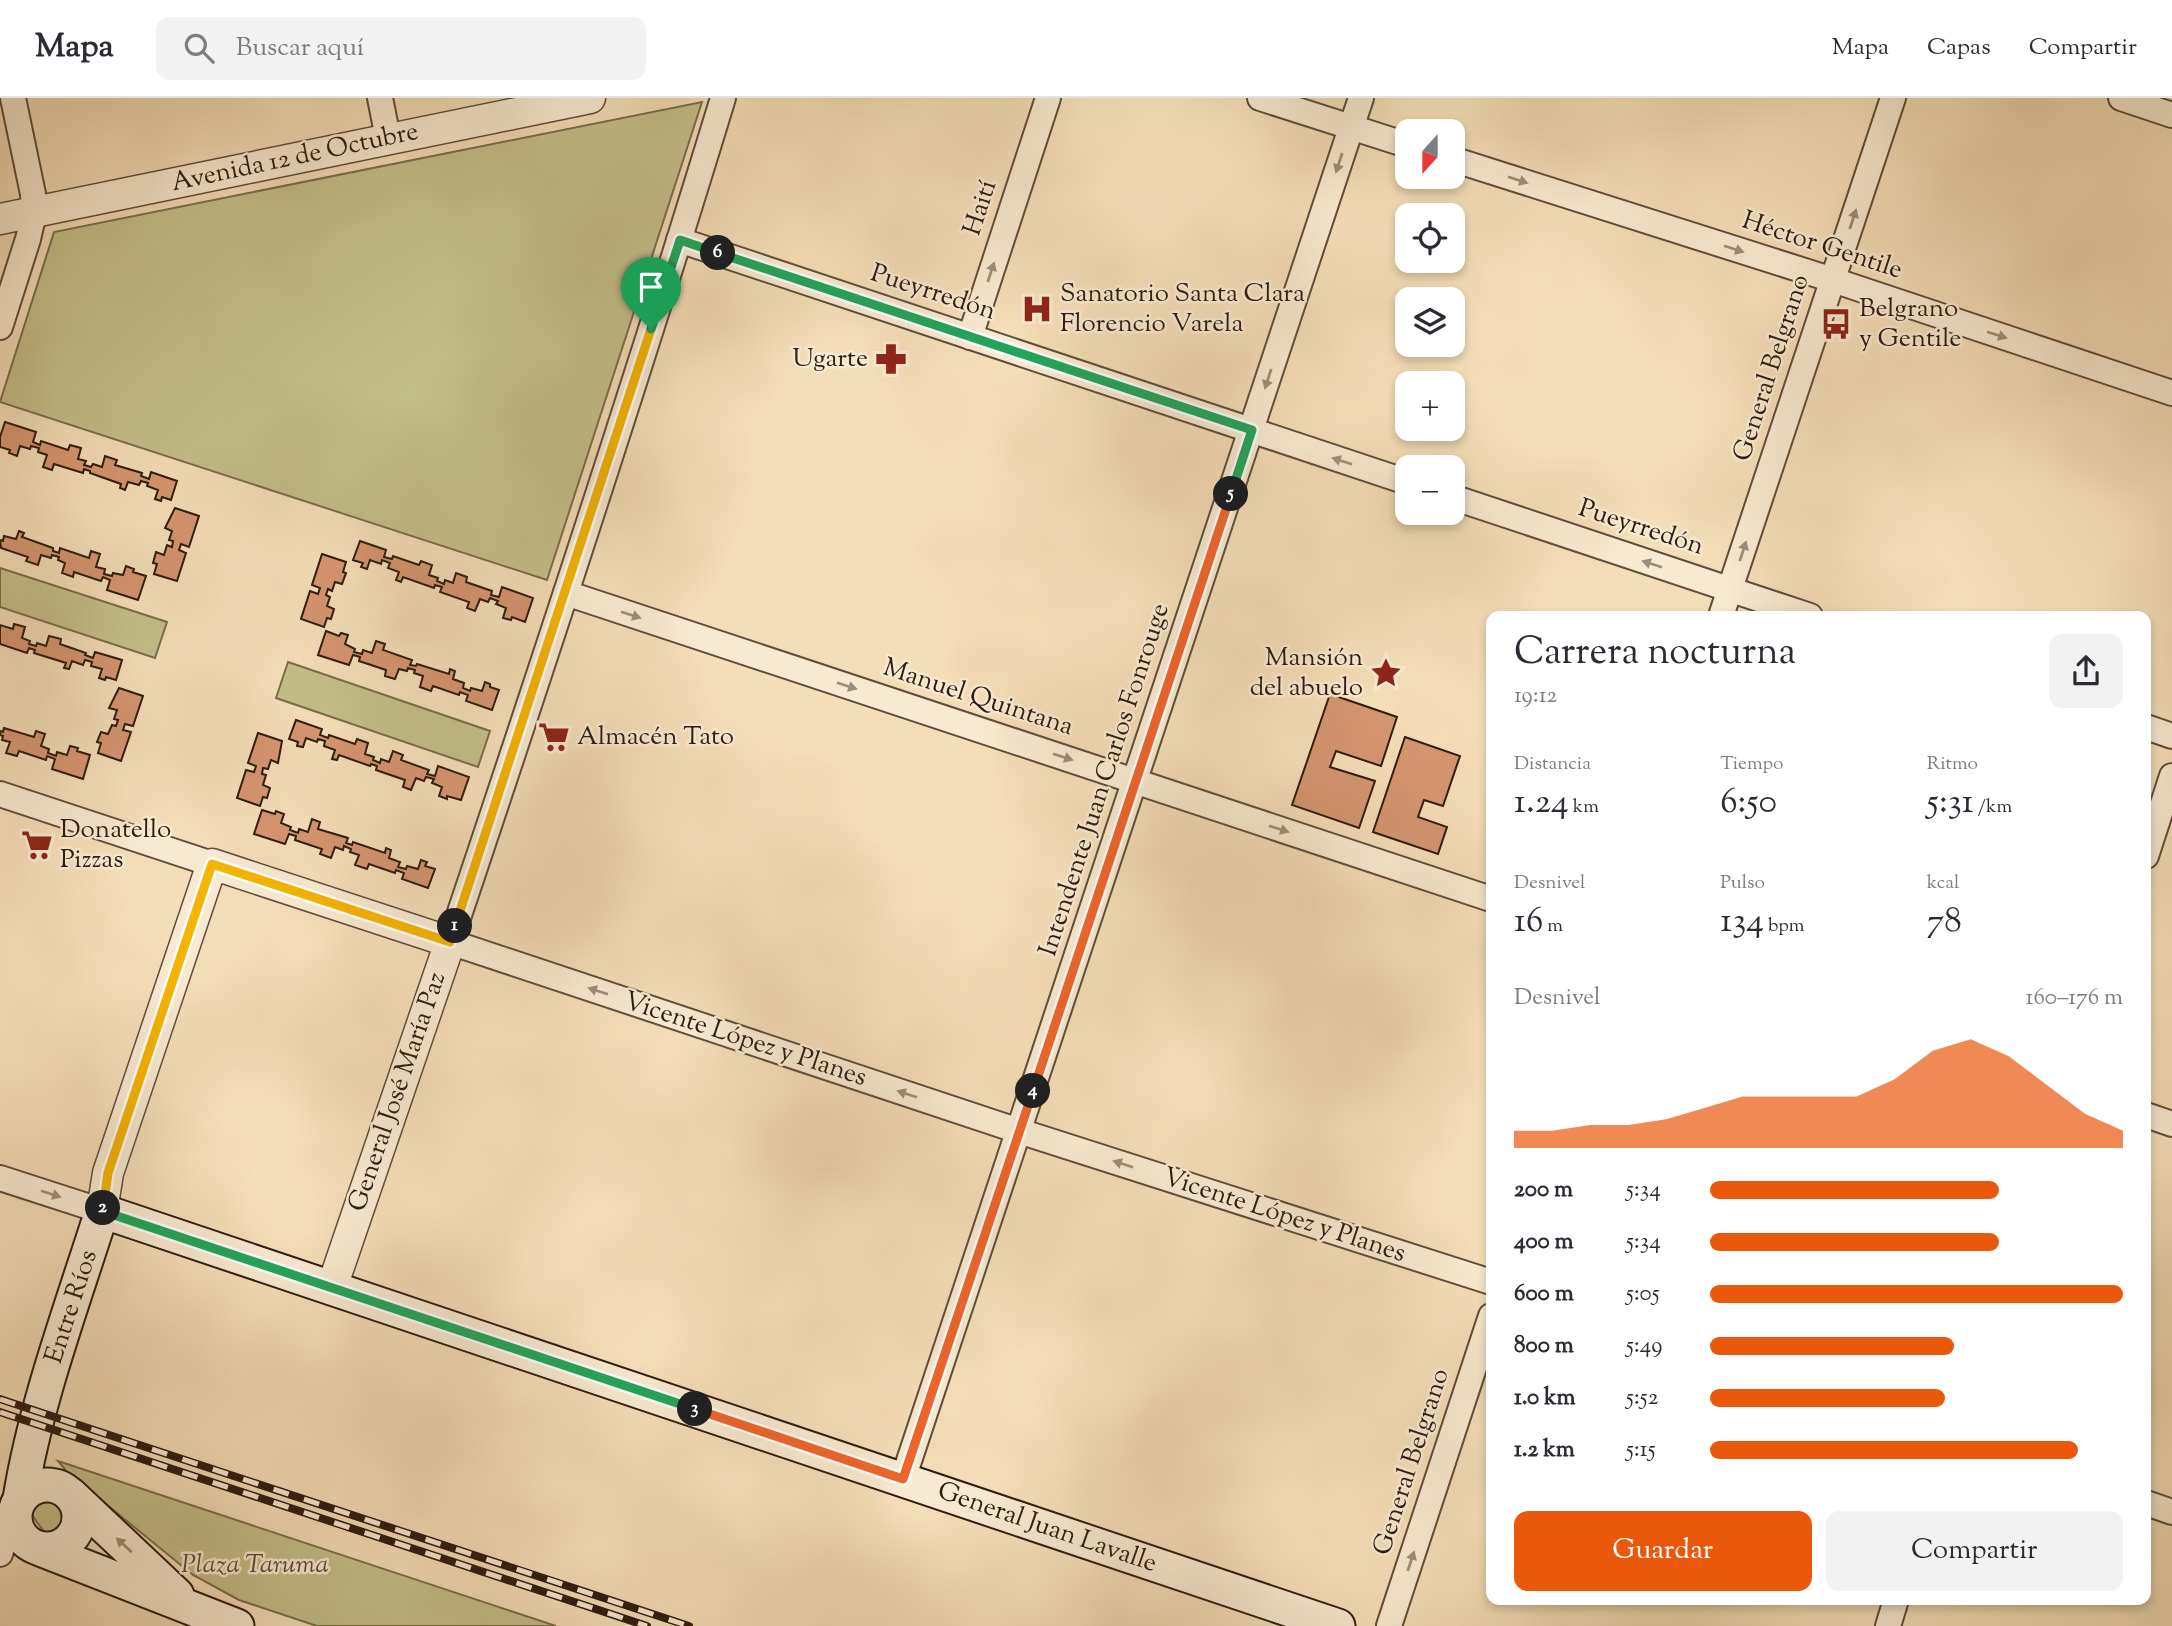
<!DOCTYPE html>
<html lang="es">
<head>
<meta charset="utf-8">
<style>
	:root { --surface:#fff; --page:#f2f2f3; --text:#2b2b33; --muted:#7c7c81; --line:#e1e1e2; --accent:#ea580c }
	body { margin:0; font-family:"Sorts Mill Goudy",serif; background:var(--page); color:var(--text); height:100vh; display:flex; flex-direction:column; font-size:26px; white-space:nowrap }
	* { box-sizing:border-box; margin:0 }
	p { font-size:23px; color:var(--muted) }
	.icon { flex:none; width:38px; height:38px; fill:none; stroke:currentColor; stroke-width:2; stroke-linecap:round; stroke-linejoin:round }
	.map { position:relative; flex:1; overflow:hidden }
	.drawer { position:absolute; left:1486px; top:513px; width:665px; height:994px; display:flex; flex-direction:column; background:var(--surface); border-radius:14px; box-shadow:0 4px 10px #0003 }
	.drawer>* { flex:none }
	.needle { width:46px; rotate:201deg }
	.tools { position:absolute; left:1395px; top:21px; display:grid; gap:14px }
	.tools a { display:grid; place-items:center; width:70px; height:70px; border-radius:14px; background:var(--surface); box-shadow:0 4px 10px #0003; font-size:35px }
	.pin { position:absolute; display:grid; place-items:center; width:60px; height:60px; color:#fff; margin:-72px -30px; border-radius:50% 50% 50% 0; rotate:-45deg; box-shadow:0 0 7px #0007 }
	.pin .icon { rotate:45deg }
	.km { position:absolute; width:35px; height:35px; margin:-18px; border-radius:50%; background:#222; color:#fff; font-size:19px; line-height:35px; text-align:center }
	.round { display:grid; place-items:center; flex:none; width:74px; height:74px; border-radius:14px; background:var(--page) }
	.headline { display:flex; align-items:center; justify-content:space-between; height:119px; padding:0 28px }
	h1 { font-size:38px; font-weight:600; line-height:52px }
	.stats { display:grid; grid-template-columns:repeat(3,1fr); gap:10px; height:119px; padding:7px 28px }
	.stats div { display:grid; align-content:center }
	.stats b { font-size:35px; font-weight:600 }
	.stats small { font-size:19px; font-weight:400 }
	.stats p { font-size:19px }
	.chart { height:196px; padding:14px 28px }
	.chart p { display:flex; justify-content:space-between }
	.chart svg { width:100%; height:126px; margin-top:7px; fill:var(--accent); opacity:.7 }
	.action { display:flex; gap:14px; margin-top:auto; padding:14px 28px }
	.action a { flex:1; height:80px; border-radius:14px; background:var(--accent); color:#fff; font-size:28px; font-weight:600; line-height:80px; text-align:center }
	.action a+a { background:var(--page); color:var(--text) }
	ul { padding:0 28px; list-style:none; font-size:23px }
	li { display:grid; grid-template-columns:112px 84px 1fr; align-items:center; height:52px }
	li i { height:18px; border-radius:9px; background:var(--accent) }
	header { display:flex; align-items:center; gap:42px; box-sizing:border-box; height:98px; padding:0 35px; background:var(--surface); border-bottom:2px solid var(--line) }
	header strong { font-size:33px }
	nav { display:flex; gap:38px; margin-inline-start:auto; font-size:24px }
	.search { width:490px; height:63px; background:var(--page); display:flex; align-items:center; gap:18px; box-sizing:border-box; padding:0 24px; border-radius:14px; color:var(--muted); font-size:26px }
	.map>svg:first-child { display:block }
	.green { fill:#c3bf89; stroke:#786e4c; stroke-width:2 }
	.building { fill:#d59570; stroke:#2d1c10; stroke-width:2 }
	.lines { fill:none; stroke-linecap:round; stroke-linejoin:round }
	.minor-casing { stroke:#5f4c3a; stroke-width:28 }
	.tertiary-casing { stroke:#5f4c3a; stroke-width:33 }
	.secondary-casing { stroke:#2d1c10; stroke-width:37 }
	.minor { stroke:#f8ead0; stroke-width:24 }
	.tertiary { stroke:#f8ead0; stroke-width:30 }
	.secondary { stroke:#f8ead0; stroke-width:33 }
	.rail-casing { stroke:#2d1c10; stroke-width:8 }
	.rail { stroke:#f8ead0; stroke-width:5; stroke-dasharray:16; stroke-linecap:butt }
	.oneway { fill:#9d8d7a }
	.split-1-casing { stroke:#fff; stroke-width:14 }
	.split-2-casing { stroke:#fff; stroke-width:14 }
	.split-3-casing { stroke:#fff; stroke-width:14 }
	.split-4-casing { stroke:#fff; stroke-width:14 }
	.split-5-casing { stroke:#fff; stroke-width:14 }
	.split-6-casing { stroke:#fff; stroke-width:14 }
	.split-7-casing { stroke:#fff; stroke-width:14 }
	.split-1 { stroke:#f5b400; stroke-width:9 }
	.split-2 { stroke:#f5b400; stroke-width:9 }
	.split-3 { stroke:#22a559; stroke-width:9 }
	.split-4 { stroke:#f0652b; stroke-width:9 }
	.split-5 { stroke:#f0652b; stroke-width:9 }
	.split-6 { stroke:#22a559; stroke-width:9 }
	.split-7 { stroke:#22a559; stroke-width:9 }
	.labels { text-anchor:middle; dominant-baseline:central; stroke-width:5; stroke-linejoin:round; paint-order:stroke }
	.street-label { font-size:26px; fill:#2d1c10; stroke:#f8ead0 }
	.poi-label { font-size:26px; fill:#2d1c10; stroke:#f8ead0; text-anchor:start }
	.park-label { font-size:26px; font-style:italic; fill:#5a4d34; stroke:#f8ead0 }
</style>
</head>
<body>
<header>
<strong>Mapa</strong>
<div class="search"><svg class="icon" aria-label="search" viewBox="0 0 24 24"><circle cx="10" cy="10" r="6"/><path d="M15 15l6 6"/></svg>Buscar aquí</div>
<nav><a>Mapa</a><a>Capas</a><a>Compartir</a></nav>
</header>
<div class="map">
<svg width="2172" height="1528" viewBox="0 0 2172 1528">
	<rect width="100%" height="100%" fill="#f4deb7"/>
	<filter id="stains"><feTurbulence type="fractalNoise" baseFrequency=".00286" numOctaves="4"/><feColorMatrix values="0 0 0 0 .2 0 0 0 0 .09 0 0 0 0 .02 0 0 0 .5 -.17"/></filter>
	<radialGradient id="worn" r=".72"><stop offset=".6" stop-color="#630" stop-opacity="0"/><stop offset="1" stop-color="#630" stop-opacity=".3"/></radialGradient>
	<g class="green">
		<polygon points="702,4 547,482 0,304 54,134"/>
		<polygon points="0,470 167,524 155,560 0,509"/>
		<polygon points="288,564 490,633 478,669 276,600"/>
		<polygon points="58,1363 556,1528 317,1528 239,1502 193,1477 68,1375"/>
		<path d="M37,1395c6,0 9,2 15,6 4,3 10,5 14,9 12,14 -4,40 -20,25 -7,-6 -12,-15 -17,-23z"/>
	</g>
	<g class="building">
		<polygon points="5,324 36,334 33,344 40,347 41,343 68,352 70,347 81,350 78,361 86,363 84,367 91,369 93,366 102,369 105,358 117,362 115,367 142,375 141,378 149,381 151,374 177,383 171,402 162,399 161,403 155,401 158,392 147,388 148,385 141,383 139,387 128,384 125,392 120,390 121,386 90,375 90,373 84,371 83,375 54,366 52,372 43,369 47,357 38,354 39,350 31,348 30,351 20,348 17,358 9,355 10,352 0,349 0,339"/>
		<polygon points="175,410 199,418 189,449 181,446 179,452 186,455 177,483 154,476 157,466 153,465 156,454 164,457 167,447 172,449 173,443 169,442 172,433 165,430"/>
		<polygon points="19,433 24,435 22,439 53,450 53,453 59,455 60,450 89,460 91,453 100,456 96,469 105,471 104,476 112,478 113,475 123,477 126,468 134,471 133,474 146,478 138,502 107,492 110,482 103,479 101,483 74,474 73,479 62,475 65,465 58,462 59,459 52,457 51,460 41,457 38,467 26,463 28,459 1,450 0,442 3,443 4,438 16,441"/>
		<polygon points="360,443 386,452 384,459 392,461 393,458 419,467 421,463 432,467 429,477 438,480 437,483 444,486 445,482 453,485 456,475 467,479 466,484 492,493 491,497 499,499 502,489 533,500 525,524 512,519 511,522 503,520 506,510 496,506 498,503 490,500 488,504 480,501 475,513 467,510 469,504 440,494 442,489 435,487 434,490 403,479 401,484 396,482 399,474 388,470 390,465 382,462 381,466 370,462 367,471 361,469 363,465 353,462"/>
		<polygon points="322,456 346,464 343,474 346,475 342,486 335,484 332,493 328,491 326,497 330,499 327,508 334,511 331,521 327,520 324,529 301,521 310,493 318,496 320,490 312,487"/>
		<polygon points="14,526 25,529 22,540 30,543 29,546 36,548 37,545 46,548 49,538 61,541 60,546 86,555 85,557 93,560 95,554 122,562 116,582 106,579 105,582 99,580 102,571 91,568 92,564 85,562 83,567 72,563 69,571 64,570 66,565 34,555 35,552 29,550 27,555 0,546 0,527 13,531"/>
		<polygon points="326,533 339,538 341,535 348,537 345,546 355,551 354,554 362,556 363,552 372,555 376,543 385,546 383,552 412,562 410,567 416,568 417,566 449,576 450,571 455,573 453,581 464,585 463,590 470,593 471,590 482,593 485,584 490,586 490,589 499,592 492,612 466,603 468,597 460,594 459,597 433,588 431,593 420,589 423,578 414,575 415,572 408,570 407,573 399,571 395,581 385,578 386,572 359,563 360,559 353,557 349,567 318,557"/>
		<polygon points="119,590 143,598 133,628 125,626 123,632 131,634 121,663 98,655 101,645 97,644 101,634 108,636 112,627 116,628 118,622 114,621 117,612 109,610"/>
		<polygon points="1330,596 1397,619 1381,668 1336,653 1330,669 1375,683 1359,730 1292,707"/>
		<polygon points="296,622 322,631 320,637 328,640 329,637 355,646 357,641 368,645 365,656 374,659 373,662 380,665 381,661 389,664 393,653 403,657 401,662 429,672 427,676 435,678 438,668 469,679 461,702 447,698 447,701 439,698 442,689 432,685 434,681 426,679 424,683 416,680 411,692 403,689 405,682 376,672 377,668 371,666 370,668 339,657 337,662 332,661 335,652 324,648 325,643 318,641 317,644 306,640 303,649 297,648 298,644 289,641"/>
		<polygon points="4,630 34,639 36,633 45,636 41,648 49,651 48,655 56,658 57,654 67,657 70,648 78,650 77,653 90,657 83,681 52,671 55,661 47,658 46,662 19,653 17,658 6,655 10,644 2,642 3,638 0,637 0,633 3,634"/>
		<polygon points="258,635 282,643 278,665 271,662 268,671 263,670 262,676 266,677 263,687 270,690 267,700 263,699 260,708 237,700 246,672 254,674 256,668 248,665"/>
		<polygon points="1405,639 1460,658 1443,708 1424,702 1418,719 1447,729 1438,756 1373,734"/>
		<polygon points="262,712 275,716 276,713 284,716 281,725 291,729 290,732 298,735 299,731 308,734 312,721 320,724 318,731 348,740 346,745 352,747 353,744 385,755 386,750 391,752 389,760 400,764 398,769 406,771 407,768 418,771 421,762 427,764 425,768 435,771 428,790 402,781 404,775 396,772 395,775 369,766 367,771 355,767 359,757 350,754 351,751 344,748 343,752 335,749 331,760 320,756 322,751 295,742 296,738 289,736 285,746 254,736"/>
	</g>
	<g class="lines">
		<defs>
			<g id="minor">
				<polyline points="380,0 388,40"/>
				<path d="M723,0c-86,283 -179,564 -273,844l569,189 472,151"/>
				<polyline points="1260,0 1407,47"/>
				<polyline points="2121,0 2172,17"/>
				<polyline points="1452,61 1833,182 2172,295"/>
				<polyline points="679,142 1407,384"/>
				<polyline points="0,229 28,141 34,115 33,96 13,0"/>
				<polyline points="970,239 1048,0"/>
				<polyline points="1452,399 1810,518"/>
				<polyline points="566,495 1491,801"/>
				<polyline points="1721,518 1893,0"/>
				<polyline points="2146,629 2172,638"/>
				<polyline points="0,696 212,766"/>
				<polyline points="2146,758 2172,678"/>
				<polyline points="2146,1017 2172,1026"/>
				<polyline points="0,1080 102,1113"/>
				<polyline points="903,1381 1361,0"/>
				<polyline points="2146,1405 2172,1414"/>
				<polyline points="0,1456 16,1410"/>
				<polyline points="1389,1528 1491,1218"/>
				<polyline points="1888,1528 1896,1502"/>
			</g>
			<g id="tertiary">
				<polyline points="0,121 590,0"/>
				<polyline points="102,1113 108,1075 212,766 450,844 332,1189"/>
			</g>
			<g id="secondary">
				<circle cx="47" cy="1419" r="32"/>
				<polyline points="71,1397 177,1497"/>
				<path d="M20,1401c16,-98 52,-193 82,-288l1236,415"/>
				<polyline points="40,1451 237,1528"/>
			</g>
		</defs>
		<use href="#minor" class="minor-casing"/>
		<use href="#tertiary" class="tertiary-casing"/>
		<use href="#secondary" class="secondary-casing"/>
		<use href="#minor" class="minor"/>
		<use href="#tertiary" class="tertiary"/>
		<use href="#secondary" class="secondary"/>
		<defs>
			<g id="rail">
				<polyline points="0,1301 689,1528"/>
				<polyline points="0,1314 647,1528"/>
			</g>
		</defs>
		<use href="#rail" class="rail-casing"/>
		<use href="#rail" class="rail"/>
	</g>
	<defs><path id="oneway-solid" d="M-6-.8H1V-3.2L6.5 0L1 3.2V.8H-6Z" transform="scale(1.75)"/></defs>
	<g class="oneway">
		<use href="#oneway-solid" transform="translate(1339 65) rotate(108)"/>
		<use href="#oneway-solid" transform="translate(1518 82) rotate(18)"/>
		<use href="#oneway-solid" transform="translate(1853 121) rotate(-72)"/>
		<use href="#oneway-solid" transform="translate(1734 151) rotate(18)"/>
		<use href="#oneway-solid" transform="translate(991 174) rotate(-72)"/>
		<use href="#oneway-solid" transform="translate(1997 237) rotate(18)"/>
		<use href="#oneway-solid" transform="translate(1268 281) rotate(108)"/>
		<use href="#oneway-solid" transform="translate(1342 363) rotate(-162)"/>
		<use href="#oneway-solid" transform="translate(1743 453) rotate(-72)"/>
		<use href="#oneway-solid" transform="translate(1652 466) rotate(-162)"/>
		<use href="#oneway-solid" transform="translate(631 517) rotate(18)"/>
		<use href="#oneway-solid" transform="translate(847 588) rotate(18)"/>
		<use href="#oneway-solid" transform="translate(1063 659) rotate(18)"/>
		<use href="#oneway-solid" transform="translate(1279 731) rotate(18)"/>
		<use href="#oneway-solid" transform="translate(598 893) rotate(-162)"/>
		<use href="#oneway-solid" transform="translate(907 996) rotate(-162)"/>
		<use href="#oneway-solid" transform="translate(1123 1066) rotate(-162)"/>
		<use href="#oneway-solid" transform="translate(51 1096) rotate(18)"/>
		<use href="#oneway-solid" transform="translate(124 1447) rotate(-137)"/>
		<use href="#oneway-solid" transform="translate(1411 1463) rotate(-72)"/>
	</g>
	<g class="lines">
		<defs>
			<polyline id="split-1" points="455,828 651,231"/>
			<polyline id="split-2" points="103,1110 108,1075 212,766 450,844 455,828"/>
			<polyline id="split-3" points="103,1110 102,1113 695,1311"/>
			<polyline id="split-4" points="695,1311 903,1381 1033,993"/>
			<polyline id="split-5" points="1033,993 1231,396"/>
			<polyline id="split-6" points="718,155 1252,332 1231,396"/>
			<polyline id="split-7" points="651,231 680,142 718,155"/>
		</defs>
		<use href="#split-1" class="split-1-casing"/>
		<use href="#split-2" class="split-2-casing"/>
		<use href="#split-3" class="split-3-casing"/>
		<use href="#split-4" class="split-4-casing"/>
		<use href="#split-5" class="split-5-casing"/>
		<use href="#split-6" class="split-6-casing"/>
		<use href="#split-7" class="split-7-casing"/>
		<use href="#split-1" class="split-1"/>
		<use href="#split-2" class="split-2"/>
		<use href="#split-3" class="split-3"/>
		<use href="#split-4" class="split-4"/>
		<use href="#split-5" class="split-5"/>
		<use href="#split-6" class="split-6"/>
		<use href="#split-7" class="split-7"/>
	</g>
	<defs>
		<symbol id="hospital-bare" viewBox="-9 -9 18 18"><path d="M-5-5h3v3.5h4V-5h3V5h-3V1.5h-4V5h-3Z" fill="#8f2418" stroke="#f8ead0" stroke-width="2.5" paint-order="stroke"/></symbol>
		<symbol id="bus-bare" viewBox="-9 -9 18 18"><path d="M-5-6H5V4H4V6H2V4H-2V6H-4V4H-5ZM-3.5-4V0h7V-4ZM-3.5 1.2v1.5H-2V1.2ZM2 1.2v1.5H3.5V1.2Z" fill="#8f2418" stroke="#f8ead0" stroke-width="2.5" paint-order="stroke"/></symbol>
		<symbol id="pharmacy-bare" viewBox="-9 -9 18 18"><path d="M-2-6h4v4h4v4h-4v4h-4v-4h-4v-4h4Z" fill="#8f2418" stroke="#f8ead0" stroke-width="2.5" paint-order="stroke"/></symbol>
		<symbol id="sight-bare" viewBox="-9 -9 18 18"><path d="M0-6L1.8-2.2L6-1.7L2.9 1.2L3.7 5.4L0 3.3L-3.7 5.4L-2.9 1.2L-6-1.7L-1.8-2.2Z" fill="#8f2418" stroke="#f8ead0" stroke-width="2.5" paint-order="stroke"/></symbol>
		<symbol id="supermarket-bare" viewBox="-9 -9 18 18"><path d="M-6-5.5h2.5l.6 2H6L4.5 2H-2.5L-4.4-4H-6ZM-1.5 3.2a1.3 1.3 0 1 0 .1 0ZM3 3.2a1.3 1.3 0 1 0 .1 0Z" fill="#8f2418" stroke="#f8ead0" stroke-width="2.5" paint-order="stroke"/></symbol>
	</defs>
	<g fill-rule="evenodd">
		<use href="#hospital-bare" x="1015" y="189" width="44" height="44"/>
		<use href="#bus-bare" x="1814" y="204" width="44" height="44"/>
		<use href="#pharmacy-bare" x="869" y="239" width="44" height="44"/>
		<use href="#sight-bare" x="1364" y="553" width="44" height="44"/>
		<use href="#supermarket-bare" x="532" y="617" width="44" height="44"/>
		<use href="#supermarket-bare" x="15" y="725" width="44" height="44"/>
	</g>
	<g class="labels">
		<g class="street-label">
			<text transform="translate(295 60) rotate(-12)">Avenida 12 de Octubre</text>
			<text transform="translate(981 110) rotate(-72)">Haití</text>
			<text transform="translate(1822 148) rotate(18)">Héctor Gentile</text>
			<text transform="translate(933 195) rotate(18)">Pueyrredón</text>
			<text transform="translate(1772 270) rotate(-72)">General Belgrano</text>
			<text transform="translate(1641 430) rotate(18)">Pueyrredón</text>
			<text transform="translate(978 600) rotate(18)">Manuel Quintana</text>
			<text transform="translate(1105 682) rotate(-72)">Intendente Juan Carlos Fonrouge</text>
			<text transform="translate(745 942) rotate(18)">Vicente López y Planes</text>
			<text transform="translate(398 994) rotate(-71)">General José María Paz</text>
			<text transform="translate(1284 1118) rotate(18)">Vicente López y Planes</text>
			<text transform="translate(72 1209) rotate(-72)">Entre Ríos</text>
			<text transform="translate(1412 1364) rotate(-72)">General Belgrano</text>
			<text transform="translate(1047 1430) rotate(19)">General Juan Lavalle</text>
		</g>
		<g class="poi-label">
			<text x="1060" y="196">Sanatorio Santa Clara<tspan x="1060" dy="30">Florencio Varela</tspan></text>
			<text x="1859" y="211">Belgrano<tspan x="1859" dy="30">y Gentile</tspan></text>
			<text x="868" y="261" text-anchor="end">Ugarte</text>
			<text x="1363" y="560" text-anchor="end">Mansión<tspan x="1363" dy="30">del abuelo</tspan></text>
			<text x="577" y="639">Almacén Tato</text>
			<text x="60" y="732">Donatello<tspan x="60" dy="30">Pizzas</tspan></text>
		</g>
		<g class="park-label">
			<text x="255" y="1467">Plaza Taruma</text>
		</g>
	</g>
	<rect width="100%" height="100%" filter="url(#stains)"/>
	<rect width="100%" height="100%" fill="url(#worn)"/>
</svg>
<div class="tools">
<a><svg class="needle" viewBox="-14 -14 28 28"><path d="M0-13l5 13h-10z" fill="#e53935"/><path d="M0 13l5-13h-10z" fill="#7c7c81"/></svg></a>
<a><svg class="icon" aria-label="locate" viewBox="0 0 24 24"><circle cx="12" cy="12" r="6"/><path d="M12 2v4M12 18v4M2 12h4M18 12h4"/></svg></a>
<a><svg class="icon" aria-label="layers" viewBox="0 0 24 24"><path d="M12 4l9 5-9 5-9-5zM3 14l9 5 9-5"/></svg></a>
<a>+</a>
<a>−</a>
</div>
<div class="pin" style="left:651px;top:231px;background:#1e9e55"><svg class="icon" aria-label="arrive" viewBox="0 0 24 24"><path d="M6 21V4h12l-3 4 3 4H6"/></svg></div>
<b class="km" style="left:455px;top:828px">1</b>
<b class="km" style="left:103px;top:1110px">2</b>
<b class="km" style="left:695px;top:1311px">3</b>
<b class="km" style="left:1033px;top:993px">4</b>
<b class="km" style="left:1231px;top:396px">5</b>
<b class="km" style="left:718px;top:155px">6</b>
<section class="drawer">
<div class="headline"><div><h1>Carrera nocturna</h1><p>19:12</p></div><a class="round"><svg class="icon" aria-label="share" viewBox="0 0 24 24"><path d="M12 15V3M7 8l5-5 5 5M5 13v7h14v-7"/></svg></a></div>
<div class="stats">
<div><p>Distancia</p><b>1.24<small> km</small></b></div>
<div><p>Tiempo</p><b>6:50</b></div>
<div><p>Ritmo</p><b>5:31<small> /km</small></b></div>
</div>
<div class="stats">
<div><p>Desnivel</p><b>16<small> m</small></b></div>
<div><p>Pulso</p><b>134<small> bpm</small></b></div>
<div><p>kcal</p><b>78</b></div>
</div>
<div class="chart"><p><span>Desnivel</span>160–176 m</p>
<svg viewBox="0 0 160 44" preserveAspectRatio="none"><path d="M0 44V38L10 38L20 36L30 36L40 34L50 30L60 26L70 26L80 26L90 26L100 20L110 10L120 6L130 12L140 22L150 32L160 38V44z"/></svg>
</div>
<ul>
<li><b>200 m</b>5:34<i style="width:70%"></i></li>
<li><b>400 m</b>5:34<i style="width:70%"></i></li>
<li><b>600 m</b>5:05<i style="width:100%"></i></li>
<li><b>800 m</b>5:49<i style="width:59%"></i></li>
<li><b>1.0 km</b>5:52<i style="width:57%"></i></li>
<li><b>1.2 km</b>5:15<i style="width:89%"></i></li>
</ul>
<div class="action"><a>Guardar</a><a>Compartir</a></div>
</section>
</div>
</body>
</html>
